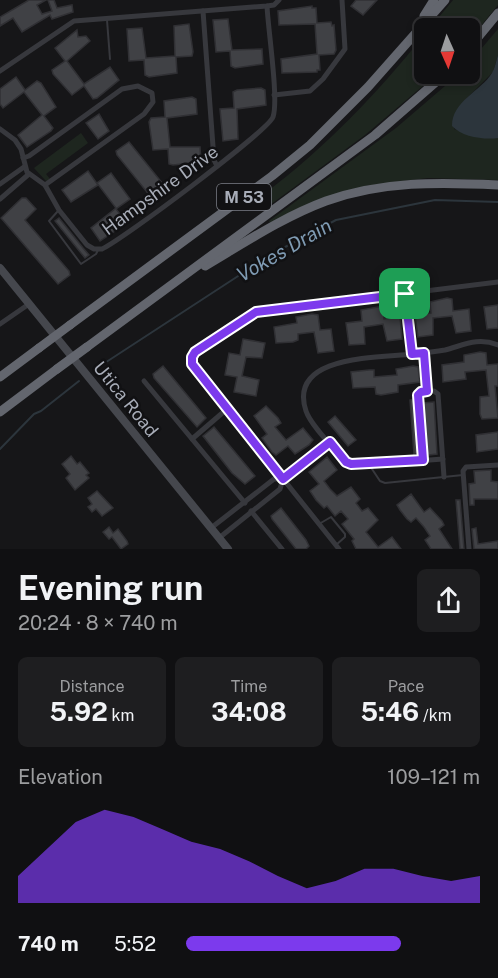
<!DOCTYPE html>
<html lang="en">
<head>
<meta charset="utf-8">
<style>
	:root { --surface:#101012; --page:#1e1e20; --text:#f1f3f6; --muted:#9c9d9f; --line:#303032; --accent:#7c3aed }
	body { margin:0; font-family:"Public Sans",sans-serif; background:var(--page); color:var(--text); height:100vh; display:flex; flex-direction:column; font-size:22px; white-space:nowrap }
	* { box-sizing:border-box; margin:0 }
	p { font-size:20px; color:var(--muted) }
	.icon { flex:none; width:33px; height:33px; fill:none; stroke:currentColor; stroke-width:2; stroke-linecap:round; stroke-linejoin:round }
	.map { position:relative; height:549px; overflow:hidden }
	.panel { display:flex; flex-direction:column; background:var(--surface); flex:1 }
	.panel>* { flex:none }
	.needle { width:39px; rotate:177deg }
	.fabs { position:absolute; left:414px; top:18px; display:grid; gap:12px }
	.fabs a { display:grid; place-items:center; width:66px; height:66px; border-radius:9px; background:var(--surface); box-shadow:0 3px 9px #0003,0 0 0 2px var(--line); font-size:30px }
	.pin { position:absolute; display:grid; place-items:center; width:51px; height:51px; color:#fff; margin:-26px; border-radius:12px; box-shadow:0 3px 9px #0006 }
	.round { display:grid; place-items:center; flex:none; width:63px; height:63px; border-radius:9px; background:var(--page) }
	.headline { display:flex; align-items:center; justify-content:space-between; height:102px; padding:0 18px }
	h1 { font-size:33px; font-weight:700; line-height:45px }
	.stats { display:grid; grid-template-columns:repeat(3,1fr); gap:9px; height:102px; padding:6px 18px }
	.stats div { display:grid; align-content:center; border-radius:9px; background:var(--page); text-align:center }
	.stats b { font-size:26px; font-weight:700 }
	.stats small { font-size:16px; font-weight:400 }
	.stats p { font-size:16px }
	.chart { height:168px; padding:12px 18px }
	.chart p { display:flex; justify-content:space-between }
	.chart svg { width:100%; height:108px; margin-top:6px; fill:var(--accent); opacity:.7 }
	ul { padding:0 18px; list-style:none; font-size:20px }
	li { display:grid; grid-template-columns:96px 72px 1fr; align-items:center; height:45px }
	li i { height:15px; border-radius:8px; background:var(--accent) }
	.map>svg:first-child { display:block }
	.green { fill:#1e261f }
	.water { fill:#2c353c }
	.lines { fill:none; stroke-linecap:round; stroke-linejoin:round }
	.stream { stroke:#2c353c; stroke-width:2 }
	.building { fill:#404145; stroke:#303034; stroke-width:1.5 }
	.lane { stroke:#37383d; stroke-width:2 }
	.street { stroke:#37383d; stroke-width:5 }
	.secondary { stroke:#45474d; stroke-width:8 }
	.highway { stroke:#63666e; stroke-width:9 }
	.highway-bridge { stroke:#63666e; stroke-width:9 }
	.route-casing { stroke:#fff; stroke-width:12 }
	.route { stroke:#7c3aed; stroke-width:8 }
	.labels { text-anchor:middle; dominant-baseline:central; stroke-width:5; stroke-linejoin:round; paint-order:stroke }
	.shield { fill:#111113; stroke:#7b7e86; stroke-width:1.5 }
	.shield-label { font-size:16px; font-weight:bold; fill:#a8adb8 }
	.street-label { font-size:18px; fill:#a8adb8; stroke:#111113 }
	.water-label { font-size:20px; font-style:italic; fill:#7f9bb3; stroke:#111113 }
</style>
</head>
<body>
<div class="map">
<svg width="498" height="549" viewBox="0 0 498 549">
	<rect width="100%" height="100%" fill="#161618"/>
	<g class="green">
		<polygon points="453,0 498,0 498,5 470,39 470,28 430,28"/>
		<polygon points="498,29 498,55 493,72 463,102 454,129 477,137 498,138 498,180 428,178 364,186 270,223 269,221 396,128 459,74 470,74 470,62"/>
		<path d="M424,35v39h13l-72,61 -95,70 -6,-11c61,-46 112,-99 160,-159z"/>
		<polygon points="81,133 88,143 46,174 50,179 46,181 34,168"/>
	</g>
	<path class="water" d="M498,55v83c-14,2 -36,-1 -46,-12 0,-25 29,-35 40,-53 3,-5 4,-12 6,-18z"/>
	<g class="lines">
		<g class="stream">
			<polyline points="94,370 272,254 336,220 435,200 498,202"/>
			<polyline points="0,449 34,414 41,411 79,381"/>
		</g>
	</g>
	<g class="building">
		<polygon points="29,0 46,0 37,5 42,14 52,11 48,0 54,0 57,8 72,5 73,12 52,19 50,15 22,32 13,18 0,26 0,17"/>
		<polygon points="356,0 377,0 363,15 351,6"/>
		<polygon points="312,6 312,8 316,8 317,23 331,22 332,26 334,25 336,50 334,54 319,55 320,70 317,70 317,72 282,73 281,59 317,54 315,24 279,25 278,11"/>
		<polygon points="228,19 232,50 262,49 263,64 235,68 231,66 230,51 216,52 213,20"/>
		<polygon points="189,24 193,52 192,56 176,57 177,73 149,77 145,75 144,60 129,61 127,29 142,28 146,58 175,56 174,26"/>
		<polygon points="77,30 78,37 86,36 90,41 67,61 84,84 110,67 119,80 97,98 93,99 84,86 72,95 53,74 52,70 65,61 55,48"/>
		<polygon points="16,77 25,90 37,81 41,83 56,107 44,116 53,128 51,131 27,147 18,135 42,115 24,92 3,108 0,104 0,89"/>
		<polygon points="261,88 265,90 266,105 237,109 238,139 223,141 220,109 234,108 233,92 237,90"/>
		<polygon points="192,97 196,99 197,114 167,118 170,147 200,147 201,162 173,165 169,164 168,149 153,150 149,122 151,118 165,117 164,101"/>
		<polygon points="99,114 109,131 98,139 86,123"/>
		<polygon points="129,142 167,189 167,193 155,202 117,155 116,151"/>
		<polygon points="88,171 98,185 71,202 62,190"/>
		<polygon points="111,173 130,199 116,209 126,222 124,225 100,241 91,228 116,208 97,183"/>
		<polygon points="22,198 26,198 36,209 25,220 69,271 70,275 58,284 1,218"/>
		<polygon points="59,218 83,248 89,255 85,258 55,221"/>
		<polygon points="447,298 452,299 453,311 469,309 471,331 456,333 452,316 433,318 433,335 418,337 415,315 431,313 430,302"/>
		<polygon points="498,305 498,328 487,329 484,307"/>
		<polygon points="378,307 383,307 384,319 400,317 402,339 387,341 383,324 364,327 365,344 349,345 346,323 362,321 361,310"/>
		<polygon points="312,314 318,315 320,330 331,329 334,351 318,353 314,332 298,334 298,340 293,342 276,343 274,327 297,323 296,317"/>
		<polygon points="243,339 265,343 262,358 246,357 242,376 259,380 256,396 234,392 237,377 225,375 229,353 240,355"/>
		<polygon points="480,352 486,353 487,365 498,364 498,386 495,386 498,418 482,419 480,414 480,397 489,396 486,370 465,372 466,379 443,382 442,365 464,362 464,355"/>
		<polygon points="163,366 206,418 197,427 154,378 153,374"/>
		<polygon points="413,366 418,367 420,382 398,385 398,392 381,395 376,394 375,387 353,388 351,372 369,370 374,370 374,377 397,375 396,369"/>
		<polygon points="415,399 419,453 414,454 410,400"/>
		<polygon points="434,402 437,454 429,455 426,453 422,403"/>
		<polygon points="266,406 278,418 281,423 275,427 286,440 303,428 313,440 309,445 295,454 288,446 276,455 272,452 262,438 267,434 254,416"/>
		<polygon points="335,416 356,440 348,446 328,422"/>
		<polygon points="214,427 255,476 245,484 232,473 203,436"/>
		<polygon points="498,432 498,449 477,452 476,435"/>
		<polygon points="71,456 77,464 80,462 89,473 86,475 89,478 75,490 66,478 70,474 62,464"/>
		<polygon points="327,457 337,470 324,481 330,489 337,496 351,487 360,499 356,503 362,511 368,508 378,520 366,532 378,547 392,537 401,549 356,549 352,541 354,539 342,524 348,519 341,511 335,516 327,506 324,508 316,500 310,491 319,484 309,472"/>
		<polygon points="491,470 491,481 498,482 498,499 474,499 474,505 470,505 469,484 475,483 474,471"/>
		<polygon points="97,491 113,508 102,516 96,509 92,512 88,507 92,504 88,498"/>
		<polygon points="411,494 424,512 430,508 442,521 444,525 439,529 452,549 431,549 425,540 430,536 424,527 416,518 411,522 407,519 400,510 397,505"/>
		<polygon points="456,500 460,500 464,549 460,549"/>
		<polygon points="281,508 306,540 309,546 306,549 296,549 272,519 271,516"/>
		<polygon points="109,527 113,533 118,529 127,541 128,544 121,549 112,537 109,539 103,532"/>
		<polygon points="476,528 478,544 498,541 498,549 474,549 472,529"/>
	</g>
	<g class="lines">
		<g class="lane">
			<polyline points="107,20 110,59"/>
			<polyline points="58,211 49,221 81,264 96,254 98,250"/>
			<polyline points="423,459 418,395 421,392 427,391"/>
			<polyline points="370,466 380,481 385,483 463,475"/>
			<polyline points="319,524 331,517 345,534 345,537 336,545"/>
		</g>
		<g class="street">
			<polyline points="203,11 214,160 217,166"/>
			<polyline points="0,71 74,21 267,6 274,5 279,0"/>
			<polyline points="274,95 310,91 323,79 345,49 342,0"/>
			<path d="M0,129l15,11 6,9 6,23 18,13 14,25 28,35 7,4h8c20,-9 166,-118 171,-132 6,-17 -5,-88 -6,-111"/>
			<polyline points="23,158 29,156 122,89 138,86 152,93 153,102 144,114 45,185"/>
			<polyline points="0,184 24,167"/>
			<polyline points="0,199 29,174"/>
			<polyline points="405,294 412,354"/>
			<polyline points="0,324 29,304"/>
			<polyline points="424,353 427,391 434,391 438,394 444,477"/>
			<polyline points="144,381 245,503"/>
			<polyline points="192,439 227,409"/>
			<path d="M443,459l-80,6 -17,-3c-11,-13 -35,-36 -40,-51 -19,-57 74,-53 107,-57 11,-1 21,-2 32,-4 19,-5 33,-13 53,-5"/>
			<polyline points="251,511 282,549"/>
			<polyline points="211,528 274,479 283,479"/>
			<polyline points="219,538 280,489 283,479 329,442"/>
			<polyline points="339,549 194,367 191,361 193,355 256,312 498,282"/>
			<polyline points="469,549 463,471 466,467 498,465"/>
		</g>
		<polyline class="secondary" points="0,268 228,549"/>
		<g class="highway">
			<polyline points="424,16 434,0"/>
			<polyline points="470,47 498,13"/>
			<path d="M205,266c39,-23 78,-49 121,-65 56,-20 113,-19 172,-16"/>
			<polyline points="70,325 272,176 310,145 368,87 445,0"/>
			<polyline points="87,347 375,135 445,74"/>
			<polyline points="0,377 39,348"/>
			<polyline points="0,412 57,369"/>
		</g>
		<g class="highway-bridge">
			<polyline points="39,348 70,325"/>
			<polyline points="57,369 87,347"/>
		</g>
	</g>
	<g class="lines">
		<defs>
			<polygon id="route" points="405,294 412,354 424,353 427,391 421,392 418,395 423,460 351,464 346,462 330,442 283,479 192,364 192,357 195,352 256,312"/>
		</defs>
		<use href="#route" class="route-casing"/>
		<use href="#route" class="route"/>
	</g>
	<g class="labels">
		<rect class="shield" x="217" y="184" width="54" height="26" rx="4.5"/>
		<g class="shield-label">
			<text x="244" y="197">M 53</text>
		</g>
		<g class="street-label">
			<text transform="translate(160 190) rotate(-36)">Hampshire Drive</text>
			<text transform="translate(126 399) rotate(51)">Utica Road</text>
		</g>
		<g class="water-label">
			<text transform="translate(284 250) rotate(-30)">Vokes Drain</text>
		</g>
	</g>
</svg>
<div class="fabs">
<a><svg class="needle" viewBox="-14 -14 28 28"><path d="M0-13l5 13h-10z" fill="#e53935"/><path d="M0 13l5-13h-10z" fill="#9c9d9f"/></svg></a>
</div>
<div class="pin" style="left:405px;top:294px;background:#1e9e55"><svg class="icon" aria-label="arrive" viewBox="0 0 24 24"><path d="M6 21V4h12l-3 4 3 4H6"/></svg></div>
</div>
<section class="panel">
<div class="headline"><div><h1>Evening run</h1><p>20:24 · 8 × 740 m</p></div><a class="round"><svg class="icon" aria-label="share" viewBox="0 0 24 24"><path d="M12 15V3M7 8l5-5 5 5M5 13v7h14v-7"/></svg></a></div>
<div class="stats">
<div><p>Distance</p><b>5.92<small> km</small></b></div>
<div><p>Time</p><b>34:08</b></div>
<div><p>Pace</p><b>5:46<small> /km</small></b></div>
</div>
<div class="chart"><p><span>Elevation</span>109–121 m</p>
<svg viewBox="0 0 160 44" preserveAspectRatio="none"><path d="M0 44V33L10 22L20 11L30 6L40 9L50 14L60 19L70 22L80 27L90 33L100 38L110 35L120 30L130 30L140 33L150 35L160 33V44z"/></svg>
</div>
<ul>
<li><b>740 m</b>5:52<i style="width:73%"></i></li>
</ul>
</section>
</body>
</html>
